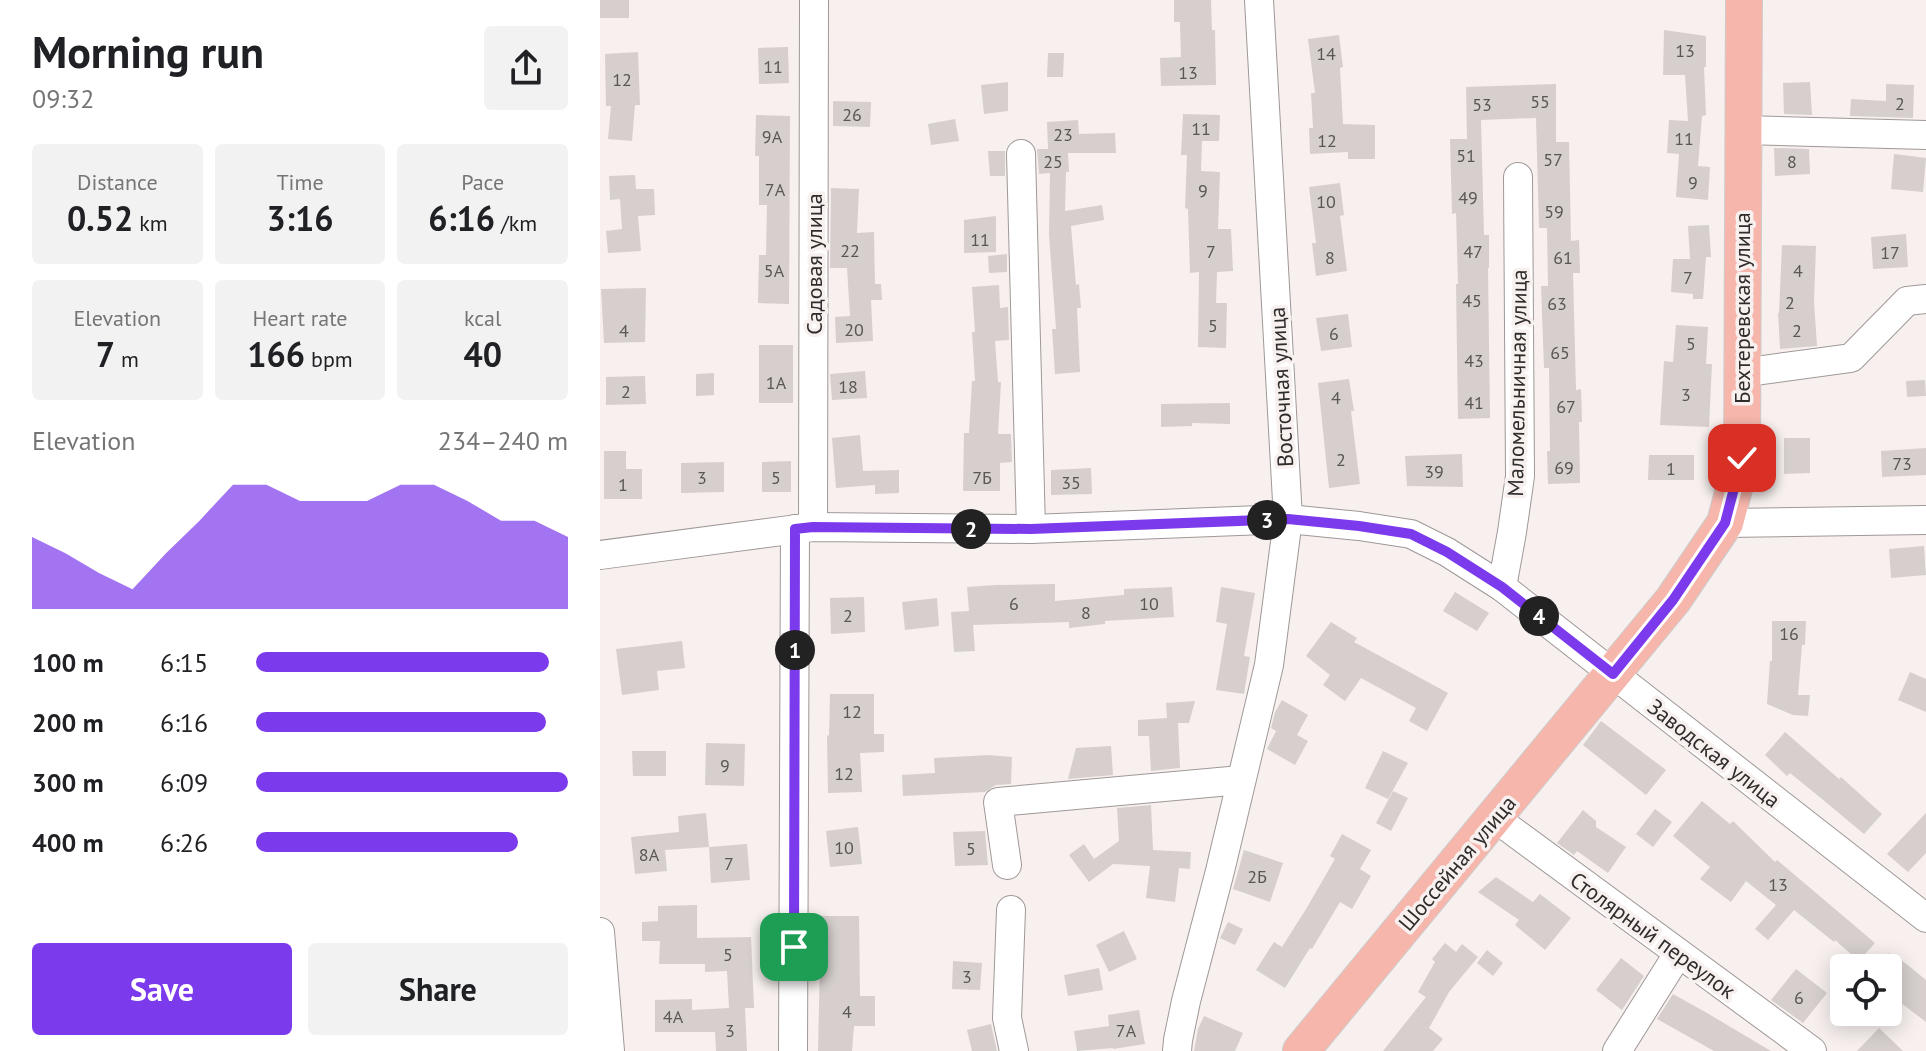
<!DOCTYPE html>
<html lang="en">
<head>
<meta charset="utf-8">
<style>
	:root { --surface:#fff; --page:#f2f2f2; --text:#202124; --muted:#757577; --accent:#7c3aed }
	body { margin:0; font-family:"PT Sans",sans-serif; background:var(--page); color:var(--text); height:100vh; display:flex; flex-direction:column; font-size:30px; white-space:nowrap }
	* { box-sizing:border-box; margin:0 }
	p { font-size:26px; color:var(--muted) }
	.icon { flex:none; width:44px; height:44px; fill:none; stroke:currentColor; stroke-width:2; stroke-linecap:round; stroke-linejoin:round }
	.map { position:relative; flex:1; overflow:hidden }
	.side { display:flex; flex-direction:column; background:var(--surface); width:600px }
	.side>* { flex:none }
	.buttons { position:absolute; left:1230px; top:954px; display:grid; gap:16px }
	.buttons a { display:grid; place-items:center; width:72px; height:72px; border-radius:8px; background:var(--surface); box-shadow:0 4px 20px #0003; font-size:40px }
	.pin { position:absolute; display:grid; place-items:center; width:68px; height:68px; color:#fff; margin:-34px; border-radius:16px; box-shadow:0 4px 12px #0006 }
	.km { position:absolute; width:40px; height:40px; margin:-20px; border-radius:50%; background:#222; color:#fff; font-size:22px; line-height:40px; text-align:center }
	.round { display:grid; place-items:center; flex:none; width:84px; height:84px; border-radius:8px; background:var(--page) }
	.summary { display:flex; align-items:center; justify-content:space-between; height:136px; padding:0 32px }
	h1 { font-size:44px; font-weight:600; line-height:60px }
	.figures { display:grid; grid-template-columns:repeat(3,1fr); gap:12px; height:136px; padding:8px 32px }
	.figures div { display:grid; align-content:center; border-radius:8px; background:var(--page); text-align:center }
	.figures b { font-size:34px; font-weight:600 }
	.figures small { font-size:22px; font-weight:400 }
	.figures p { font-size:22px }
	.chart { height:224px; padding:16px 32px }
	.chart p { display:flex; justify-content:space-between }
	.chart svg { width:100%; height:144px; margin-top:8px; fill:var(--accent); opacity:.7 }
	.cta { display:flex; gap:16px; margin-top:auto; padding:16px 32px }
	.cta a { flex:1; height:92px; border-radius:8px; background:var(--accent); color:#fff; font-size:32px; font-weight:600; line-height:92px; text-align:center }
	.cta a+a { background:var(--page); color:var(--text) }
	ul { padding:0 32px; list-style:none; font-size:26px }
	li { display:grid; grid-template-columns:128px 96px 1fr; align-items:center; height:60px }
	li i { height:20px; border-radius:10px; background:var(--accent) }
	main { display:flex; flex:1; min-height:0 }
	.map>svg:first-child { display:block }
	.building { fill:#d6cfce }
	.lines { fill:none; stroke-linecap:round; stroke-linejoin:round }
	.minor-casing { stroke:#9f9897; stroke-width:30 }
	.major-casing { stroke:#cdcdcc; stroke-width:38 }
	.minor { stroke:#fff; stroke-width:28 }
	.major { stroke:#f6b6ac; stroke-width:36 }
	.route-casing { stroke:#fff; stroke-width:16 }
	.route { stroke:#7c3aed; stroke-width:10 }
	.labels { text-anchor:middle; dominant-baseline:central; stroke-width:7; stroke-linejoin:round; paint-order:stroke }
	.number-label { font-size:18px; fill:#595654 }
	.street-label { font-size:22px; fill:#2f2d2c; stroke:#f7f0ee }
</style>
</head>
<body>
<main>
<section class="side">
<div class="summary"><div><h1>Morning run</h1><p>09:32</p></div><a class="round"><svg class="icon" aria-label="share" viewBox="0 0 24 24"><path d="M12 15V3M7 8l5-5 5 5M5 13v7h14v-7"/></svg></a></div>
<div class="figures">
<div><p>Distance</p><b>0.52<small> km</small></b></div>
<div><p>Time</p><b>3:16</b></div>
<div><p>Pace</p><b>6:16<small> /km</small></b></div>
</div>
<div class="figures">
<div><p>Elevation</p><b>7<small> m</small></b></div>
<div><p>Heart rate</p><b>166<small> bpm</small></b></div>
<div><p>kcal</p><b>40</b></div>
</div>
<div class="chart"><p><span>Elevation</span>234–240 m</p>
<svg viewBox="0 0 160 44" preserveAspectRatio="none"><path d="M0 44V22L10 27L20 33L30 38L40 27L50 17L60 6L70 6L80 11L90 11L100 11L110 6L120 6L130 11L140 17L150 17L160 22V44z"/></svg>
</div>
<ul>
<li><b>100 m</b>6:15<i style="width:94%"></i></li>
<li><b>200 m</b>6:16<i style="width:93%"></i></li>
<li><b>300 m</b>6:09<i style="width:100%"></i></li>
<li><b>400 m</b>6:26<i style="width:84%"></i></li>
</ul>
<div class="cta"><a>Save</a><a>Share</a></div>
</section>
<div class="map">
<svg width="1326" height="1051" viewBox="0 0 1326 1051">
	<rect width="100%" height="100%" fill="#f7f0ee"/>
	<g class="building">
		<rect x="0" y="0" width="29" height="18"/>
		<polygon points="574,0 611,0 612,30 615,30 616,85 561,86 560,58 581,57 580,22 574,22"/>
		<polygon points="1064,30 1106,36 1106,67 1104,67 1106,115 1102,116 1098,166 1110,167 1108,200 1076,197 1079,154 1067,153 1069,120 1088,121 1085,75 1063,75"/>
		<polygon points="739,35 743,67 740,68 743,124 775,125 775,159 748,159 748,152 710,154 709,128 713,128 711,93 715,93 708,39"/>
		<polygon points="188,47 189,83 159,84 158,48"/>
		<polygon points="38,52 40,105 35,105 32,141 8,139 11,106 6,106 5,54"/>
		<polygon points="448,53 464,53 463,77 447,77"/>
		<polygon points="408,82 408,111 384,114 381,85"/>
		<polygon points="1210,82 1212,115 1184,114 1183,83"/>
		<polygon points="956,84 956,142 969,142 971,241 979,240 980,273 973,273 976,390 981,389 982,422 979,422 980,483 948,484 947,451 950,451 949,368 944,368 941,286 948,286 947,228 939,228 936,118 881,120 884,235 889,235 889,268 888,268 890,418 858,419 856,284 858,284 856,213 852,214 850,139 867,139 866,87"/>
		<polygon points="1286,84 1314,85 1313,118 1250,116 1251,99 1286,101"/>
		<polygon points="233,101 271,102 270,127 233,126"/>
		<polygon points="583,114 620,115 619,141 602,141 601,171 620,172 618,229 631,229 633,271 617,272 616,303 627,303 626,348 598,347 599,272 590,273 588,209 585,208 587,155 581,155"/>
		<polygon points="156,115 190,116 189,304 158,303 159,255 166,255 167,205 159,205 159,156 155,156"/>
		<polygon points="355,119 359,141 331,145 328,124"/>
		<polygon points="478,120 479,134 515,133 516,153 468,153 469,172 466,172 465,211 502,205 504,220 471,226 476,285 479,284 481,308 477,308 480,372 455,374 452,329 456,329 449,235 450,173 439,174 437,149 448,149 447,122"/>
		<polygon points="1174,148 1209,149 1210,174 1175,176"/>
		<polygon points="388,151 405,151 405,176 390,176"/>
		<polygon points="1294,154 1326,158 1323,192 1291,189"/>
		<polygon points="35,175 36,189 54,189 55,215 38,216 41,251 8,253 6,231 22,229 20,199 10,200 9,176"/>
		<polygon points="740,183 744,215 740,216 747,271 716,276 712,243 716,243 709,187"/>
		<polygon points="231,188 259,189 257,233 274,232 275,284 281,284 282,300 271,300 273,341 236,343 235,317 250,316 247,268 230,268"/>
		<polygon points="396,216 396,252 364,253 364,220"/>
		<polygon points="1109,225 1111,257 1106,257 1103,299 1093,299 1093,294 1071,292 1073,259 1090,259 1088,226"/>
		<polygon points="1306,234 1308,267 1273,269 1271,237"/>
		<polygon points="1182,245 1216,246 1214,302 1217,346 1180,349 1178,313 1179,313"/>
		<polygon points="407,254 407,272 389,273 388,256"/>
		<polygon points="399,285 400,308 408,307 409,340 395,341 398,382 401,382 398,434 411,434 412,462 400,463 400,491 363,491 364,433 369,433 372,381 375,381 372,332 375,332 372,287"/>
		<polygon points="46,288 45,342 4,343 1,289"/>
		<polygon points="748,314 752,347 721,351 716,318"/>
		<polygon points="1076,325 1108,327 1106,364 1112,364 1109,427 1060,425 1064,361 1073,362"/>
		<rect x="159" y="345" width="34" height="58"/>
		<polygon points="265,371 267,398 232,400 230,374"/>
		<polygon points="114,373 114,395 96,396 96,374"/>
		<polygon points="45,376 46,404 6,405 6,377"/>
		<polygon points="749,379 754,411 751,411 760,484 729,488 718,383"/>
		<polygon points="1325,380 1326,396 1307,397 1306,381"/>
		<polygon points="630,403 630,424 592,423 592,426 561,427 561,404"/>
		<polygon points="260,435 263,471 299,470 299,493 275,494 275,485 236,488 232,438"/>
		<polygon points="1184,438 1210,438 1210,473 1184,474"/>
		<polygon points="1326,448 1326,475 1282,477 1281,451"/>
		<polygon points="4,451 26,451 26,469 42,469 42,499 4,499"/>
		<polygon points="862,454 863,487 807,486 805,456"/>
		<polygon points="1049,455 1094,455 1094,480 1048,480"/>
		<polygon points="191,461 191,492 162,492 162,462"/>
		<polygon points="124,462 124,492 81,493 81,463"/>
		<polygon points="491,468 492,494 451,495 451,470"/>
		<polygon points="1324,546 1326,575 1291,578 1289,549"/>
		<polygon points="455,584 455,601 524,595 524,589 572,587 574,617 505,621 505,624 469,628 469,622 373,625 375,651 354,652 351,612 369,611 367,587 396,585"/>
		<polygon points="621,587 655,593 644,656 650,657 644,694 616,690 627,624 616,622"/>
		<polygon points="855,592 889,613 877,631 843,611"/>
		<polygon points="264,597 265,632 231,634 230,598"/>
		<polygon points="337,598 339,626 305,630 302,602"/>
		<polygon points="1172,621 1206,621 1205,645 1202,645 1198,695 1210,695 1208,716 1193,715 1167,704 1170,661 1172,661"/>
		<polygon points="731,622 757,638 754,642 848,693 827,731 809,721 816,708 761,678 745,701 723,685 730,675 706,656"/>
		<polygon points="82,641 85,668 57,671 59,690 22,695 16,649"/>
		<polygon points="1310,672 1326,679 1326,712 1298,700"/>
		<polygon points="230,694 274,694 274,734 284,734 284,752 260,753 262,792 228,793 227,736 229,735"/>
		<polygon points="682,700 708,715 697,735 708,741 695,765 667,749 676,731 671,728 675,712"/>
		<polygon points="595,701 589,723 578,723 580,768 551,771 549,736 538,736 538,720 567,718 566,703"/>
		<polygon points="1001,721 1066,770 1046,795 983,745"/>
		<polygon points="1185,732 1239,779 1241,777 1282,814 1264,834 1222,799 1190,773 1187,776 1165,755"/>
		<polygon points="106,743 145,744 144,786 105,785"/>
		<polygon points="511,746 513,775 468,779 476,748"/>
		<polygon points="32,751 66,751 66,776 33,776"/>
		<polygon points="783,751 808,763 788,799 765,788"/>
		<polygon points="389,755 412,757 411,784 396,785 385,792 303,796 302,775 335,773 334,758"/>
		<polygon points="793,791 808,798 791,831 776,823"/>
		<polygon points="1102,801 1130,824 1133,821 1175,862 1177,860 1275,943 1259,961 1235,940 1234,942 1194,910 1168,940 1155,929 1176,905 1146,881 1131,902 1100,879 1110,867 1073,836"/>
		<polygon points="551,805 553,850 591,852 590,869 579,868 575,902 546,898 550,866 513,864 489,882 469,855 484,844 494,859 519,841 517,808"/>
		<polygon points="1055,809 1072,822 1053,847 1036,834"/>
		<polygon points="983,810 996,821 996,827 1026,847 1008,873 977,851 974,855 957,843"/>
		<polygon points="106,813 109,847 65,850 67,871 35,874 31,837 79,832 78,816"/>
		<polygon points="1326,813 1326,853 1308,872 1287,854"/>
		<polygon points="258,827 262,864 230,867 226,831"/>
		<polygon points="385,831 388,865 355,866 353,832"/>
		<polygon points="742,834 771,850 760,869 771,876 752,909 740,902 712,949 710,948 685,988 656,970 674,942 682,947 706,909 735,859 730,856"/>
		<polygon points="147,844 150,880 111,883 109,847"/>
		<polygon points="644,850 683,863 670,902 633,889"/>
		<polygon points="896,877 933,902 940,894 971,918 945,950 915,925 919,920 878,892"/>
		<polygon points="97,905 97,938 151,937 154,1008 145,1008 147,1051 116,1051 115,1032 55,1032 55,1000 92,999 92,1010 129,1008 127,971 105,972 105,964 59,964 60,941 42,941 42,922 58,921 58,906"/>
		<polygon points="221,916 259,916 260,996 275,996 275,1026 254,1026 252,1051 218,1051"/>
		<polygon points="628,922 643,929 635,945 620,938"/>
		<polygon points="524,931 537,959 509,972 496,945"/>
		<polygon points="845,943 856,952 862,944 878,957 849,992 829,1028 843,1039 833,1051 783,1051 826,997 818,992 835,962 832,959"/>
		<polygon points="887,950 903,963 893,976 877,963"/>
		<polygon points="1288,953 1297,961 1299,958 1326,980 1326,1022 1288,993"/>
		<polygon points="1021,958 1044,976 1022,1010 996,990"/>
		<polygon points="353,961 382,963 380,990 352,989"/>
		<polygon points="499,968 503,990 468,996 464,975"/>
		<polygon points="1196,969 1227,993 1203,1023 1171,1000"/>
		<polygon points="1073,994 1107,1013 1171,1051 1114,1051 1057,1019"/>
		<polygon points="539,1010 545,1044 513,1049 513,1048 477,1051 474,1031 509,1026 508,1015"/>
		<polygon points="604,1016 643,1033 635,1051 594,1051 598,1029"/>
		<polygon points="391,1024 397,1051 372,1051 367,1030"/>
		<polygon points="1279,1028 1303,1051 1257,1051"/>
	</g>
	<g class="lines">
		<defs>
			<g id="minor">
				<polyline points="1143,130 1326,135"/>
				<polyline points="421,154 431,529"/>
				<polyline points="1141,373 1251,358 1307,301 1326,299"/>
				<polyline points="1125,523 1326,520"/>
				<polyline points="213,527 214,0"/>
				<polyline points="0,555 213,527 431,529 688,519 759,526 811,534 847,552 902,587 1326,918"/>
				<polyline points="902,587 912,532 920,476 918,177"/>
				<polyline points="895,818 1212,1051"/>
				<polyline points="407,865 398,802 641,780"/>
				<polyline points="411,910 407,1018 414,1051"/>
				<polyline points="0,932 10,1051"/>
				<polyline points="193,1051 195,529"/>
				<polyline points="577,1051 578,1040 586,1001 620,871 669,665 688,519 659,0"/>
				<polyline points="1017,1051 1078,954"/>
			</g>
			<polyline id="major" points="701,1051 1073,600 1125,523 1142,458 1144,0"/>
		</defs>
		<use href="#minor" class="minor-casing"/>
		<use href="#major" class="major-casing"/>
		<use href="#minor" class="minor"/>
		<use href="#major" class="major"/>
	</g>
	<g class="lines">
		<defs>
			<polyline id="route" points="194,947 195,529 213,527 431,529 688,519 759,526 811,534 847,552 902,587 1013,674 1073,600 1125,523 1142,458"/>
		</defs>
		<use href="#route" class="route-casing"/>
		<use href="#route" class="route"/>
	</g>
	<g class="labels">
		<g class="number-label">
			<text x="1085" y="50">13</text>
			<text x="726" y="53">14</text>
			<text x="173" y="66">11</text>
			<text x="588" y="72">13</text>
			<text x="22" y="79">12</text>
			<text x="940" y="101">55</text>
			<text x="1300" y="103">2</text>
			<text x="882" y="104">53</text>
			<text x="252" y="114">26</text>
			<text x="601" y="128">11</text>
			<text x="463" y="134">23</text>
			<text x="172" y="136">9А</text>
			<text x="1084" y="138">11</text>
			<text x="727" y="140">12</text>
			<text x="866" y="155">51</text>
			<text x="953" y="159">57</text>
			<text x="453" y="161">25</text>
			<text x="1192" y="161">8</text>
			<text x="1093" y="182">9</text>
			<text x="175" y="189">7А</text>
			<text x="603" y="190">9</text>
			<text x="868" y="197">49</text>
			<text x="726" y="201">10</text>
			<text x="954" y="211">59</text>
			<text x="380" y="239">11</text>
			<text x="250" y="250">22</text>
			<text x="611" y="251">7</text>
			<text x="873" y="251">47</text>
			<text x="1290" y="252">17</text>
			<text x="730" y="257">8</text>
			<text x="963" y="257">61</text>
			<text x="174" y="270">5А</text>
			<text x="1198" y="270">4</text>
			<text x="1088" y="277">7</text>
			<text x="872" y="300">45</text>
			<text x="1190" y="302">2</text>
			<text x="957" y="303">63</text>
			<text x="613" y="325">5</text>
			<text x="254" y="329">20</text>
			<text x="24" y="330">4</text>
			<text x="1197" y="330">2</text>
			<text x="734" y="333">6</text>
			<text x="1091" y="343">5</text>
			<text x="960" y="352">65</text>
			<text x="874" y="360">43</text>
			<text x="176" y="382">1А</text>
			<text x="248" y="386">18</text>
			<text x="26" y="391">2</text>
			<text x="1086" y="394">3</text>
			<text x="736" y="397">4</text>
			<text x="874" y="402">41</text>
			<text x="966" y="406">67</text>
			<text x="741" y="459">2</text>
			<text x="1302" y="463">73</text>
			<text x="964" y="467">69</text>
			<text x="1071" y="468">1</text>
			<text x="834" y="471">39</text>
			<text x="102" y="477">3</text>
			<text x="176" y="477">5</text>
			<text x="382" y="477">7Б</text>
			<text x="471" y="482">35</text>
			<text x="23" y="484">1</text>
			<text x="414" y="603">6</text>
			<text x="549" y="603">10</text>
			<text x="486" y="612">8</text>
			<text x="248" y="615">2</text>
			<text x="1189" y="633">16</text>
			<text x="252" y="711">12</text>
			<text x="125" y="765">9</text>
			<text x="244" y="773">12</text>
			<text x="244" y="847">10</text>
			<text x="371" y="848">5</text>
			<text x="49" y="854">8А</text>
			<text x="129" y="863">7</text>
			<text x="657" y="876">2Б</text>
			<text x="1178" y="884">13</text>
			<text x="128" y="954">5</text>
			<text x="367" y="976">3</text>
			<text x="1199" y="997">6</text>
			<text x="247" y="1011">4</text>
			<text x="73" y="1016">4А</text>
			<text x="130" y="1030">3</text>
			<text x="526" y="1030">7А</text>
		</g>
		<g class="street-label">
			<text transform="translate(214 264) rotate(-90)">Садовая улица</text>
			<text transform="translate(1142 308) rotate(-90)">Бехтеревская улица</text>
			<text transform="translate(917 383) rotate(-89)">Маломельничная улица</text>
			<text transform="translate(681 387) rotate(-93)">Восточная улица</text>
			<text transform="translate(1114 753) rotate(38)">Заводская улица</text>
			<text transform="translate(857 863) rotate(-50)">Шоссейная улица</text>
			<text transform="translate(1053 935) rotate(36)">Столярный переулок</text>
		</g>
	</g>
</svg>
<div class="buttons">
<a><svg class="icon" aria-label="locate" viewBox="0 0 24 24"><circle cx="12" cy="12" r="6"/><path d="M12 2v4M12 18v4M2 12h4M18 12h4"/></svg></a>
</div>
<div class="pin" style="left:194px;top:947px;background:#1e9e55"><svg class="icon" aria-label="arrive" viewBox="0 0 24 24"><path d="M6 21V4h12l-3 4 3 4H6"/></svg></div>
<div class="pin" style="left:1142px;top:458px;background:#d93025"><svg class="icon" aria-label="check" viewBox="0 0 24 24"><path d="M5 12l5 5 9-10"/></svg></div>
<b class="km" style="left:195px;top:650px">1</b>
<b class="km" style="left:371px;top:529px">2</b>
<b class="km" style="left:667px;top:520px">3</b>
<b class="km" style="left:939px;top:616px">4</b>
</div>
</main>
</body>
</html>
